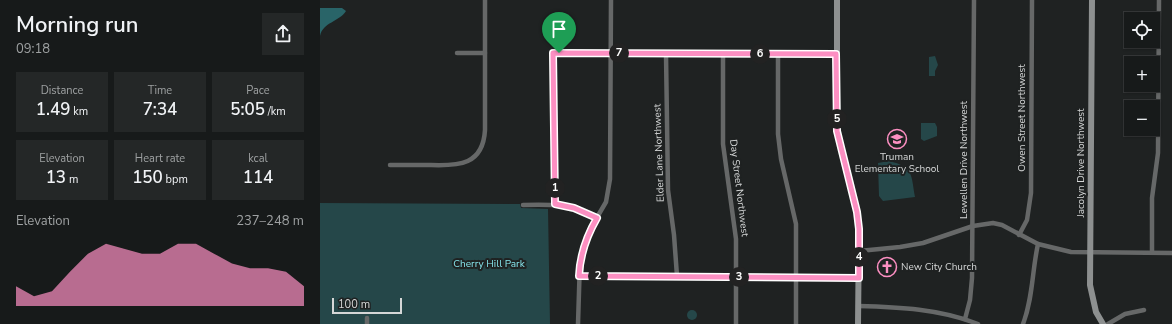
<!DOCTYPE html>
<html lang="en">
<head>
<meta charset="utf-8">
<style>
	:root { --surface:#171a1a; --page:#242727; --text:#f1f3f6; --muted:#9ea1a2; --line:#363839; --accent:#fc8fc2 }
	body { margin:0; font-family:"Nunito Sans",sans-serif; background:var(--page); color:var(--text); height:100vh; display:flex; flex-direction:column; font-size:15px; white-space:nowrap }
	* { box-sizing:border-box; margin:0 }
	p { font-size:13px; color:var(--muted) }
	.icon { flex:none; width:22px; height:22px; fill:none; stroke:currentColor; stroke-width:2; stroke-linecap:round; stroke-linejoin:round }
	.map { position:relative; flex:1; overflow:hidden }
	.panel { display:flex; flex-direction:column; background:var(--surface); width:320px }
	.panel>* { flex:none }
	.fabs { position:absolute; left:804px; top:12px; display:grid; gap:8px }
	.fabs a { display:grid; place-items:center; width:36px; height:36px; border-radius:0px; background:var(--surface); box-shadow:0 1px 3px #0004,0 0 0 1px var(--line); font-size:20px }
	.scale { position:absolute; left:12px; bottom:10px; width:70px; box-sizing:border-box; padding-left:4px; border:2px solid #d5d7d7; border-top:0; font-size:11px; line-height:14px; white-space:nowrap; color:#d5d7d7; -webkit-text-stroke:3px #1f2222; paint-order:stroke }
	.pin { position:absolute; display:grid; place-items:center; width:34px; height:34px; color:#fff; margin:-41px -17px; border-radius:50% 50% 50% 0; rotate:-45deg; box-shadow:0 0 4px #0007 }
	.pin .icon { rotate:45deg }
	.km { position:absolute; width:20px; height:20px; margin:-10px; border-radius:50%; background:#222; color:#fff; font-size:11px; line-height:20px; text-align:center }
	.round { display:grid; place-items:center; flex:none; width:42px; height:42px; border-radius:0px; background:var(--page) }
	.overview { display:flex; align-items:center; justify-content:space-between; height:68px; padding:0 16px }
	h1 { font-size:22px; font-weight:600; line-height:30px }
	.metrics { display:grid; grid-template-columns:repeat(3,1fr); gap:6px; height:68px; padding:4px 16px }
	.metrics div { display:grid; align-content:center; border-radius:0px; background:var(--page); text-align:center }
	.metrics b { font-size:17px; font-weight:600 }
	.metrics small { font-size:11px; font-weight:400 }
	.metrics p { font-size:11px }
	.chart { height:112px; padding:8px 16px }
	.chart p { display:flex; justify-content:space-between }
	.chart svg { width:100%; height:72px; margin-top:4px; fill:var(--accent); opacity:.7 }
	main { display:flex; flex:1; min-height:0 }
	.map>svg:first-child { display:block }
	.green { fill:#254749 }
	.water { fill:#296468 }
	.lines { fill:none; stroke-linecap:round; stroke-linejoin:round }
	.street { stroke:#666868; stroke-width:4.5 }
	.secondary { stroke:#8d9090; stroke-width:6 }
	.route-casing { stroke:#fff; stroke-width:8 }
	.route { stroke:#fc8fc2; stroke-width:5 }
	.labels { text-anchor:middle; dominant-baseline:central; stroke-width:4; stroke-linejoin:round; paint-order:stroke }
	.street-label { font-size:10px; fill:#d5d7d7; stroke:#1f2222 }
	.poi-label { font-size:10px; fill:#d5d7d7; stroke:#1f2222 }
	.park-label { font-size:10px; fill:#86e5ec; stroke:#1f2222 }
</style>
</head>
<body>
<main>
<section class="panel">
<div class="overview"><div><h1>Morning run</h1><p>09:18</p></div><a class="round"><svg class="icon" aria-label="share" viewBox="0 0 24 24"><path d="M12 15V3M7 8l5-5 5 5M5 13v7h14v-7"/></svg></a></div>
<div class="metrics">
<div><p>Distance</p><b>1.49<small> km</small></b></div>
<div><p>Time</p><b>7:34</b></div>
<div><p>Pace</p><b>5:05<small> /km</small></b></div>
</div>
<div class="metrics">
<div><p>Elevation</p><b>13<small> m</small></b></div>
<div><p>Heart rate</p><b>150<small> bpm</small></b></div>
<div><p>kcal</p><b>114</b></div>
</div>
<div class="chart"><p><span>Elevation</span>237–248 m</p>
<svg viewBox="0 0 160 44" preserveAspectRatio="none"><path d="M0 44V32L10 38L20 35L30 23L40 12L50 6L60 9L70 12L80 12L90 6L100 6L110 12L120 18L130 21L140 21L150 23L160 32V44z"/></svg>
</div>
</section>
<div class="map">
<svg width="852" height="324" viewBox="0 0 852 324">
	<rect width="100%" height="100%" fill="#1f2222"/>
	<g class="green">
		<polygon points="615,56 618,65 615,71 615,76 609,76 609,57"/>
		<polygon points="601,123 615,123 617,127 617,136 604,141 601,139"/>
		<path d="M569,161c25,6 22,14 26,36l-32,4 -4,-5 -1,-33z"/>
		<polygon points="0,203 200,204 201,208 228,209 230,324 0,324"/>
		<circle cx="372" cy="315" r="5"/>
	</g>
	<path class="water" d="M0,8h22l4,3c-7,11 -23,11 -26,25z"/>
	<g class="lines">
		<g class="street">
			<polyline points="137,53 165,53"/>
			<polyline points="346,54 348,190 354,235 357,276"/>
			<polyline points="403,54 403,144 416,239 416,324"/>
			<polyline points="458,54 458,134 461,159 476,224 476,324"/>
			<path d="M70,165c14,0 27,0 41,0 28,1 52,0 54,-35v-130"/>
			<polyline points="235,204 233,53 516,54"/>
			<path d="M203,205c30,-1 46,-1 74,13"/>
			<polyline points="699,235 707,220 711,193 712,0"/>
			<polyline points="539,251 580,247 603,243 653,226 673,223 682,225 718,244 751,252 852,253"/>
			<polyline points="832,252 832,198 838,153 839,0"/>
			<polyline points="259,276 539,278"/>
			<path d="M538,306c41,1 82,3 120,18"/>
			<polyline points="645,319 650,300 652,278 654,0"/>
			<polyline points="47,324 47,318"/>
			<polyline points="258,324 260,260 269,231 286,202 290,179 291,0"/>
			<path d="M703,324c10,-26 9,-53 15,-80"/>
			<polyline points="788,324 805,314 824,310"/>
		</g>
		<g class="secondary">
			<polyline points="517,0 517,131 537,212 539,229 538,324"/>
			<polyline points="772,0 770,285 776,312 783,324"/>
		</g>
	</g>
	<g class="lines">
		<defs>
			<path id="route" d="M233,53l283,1 1,77 20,81 2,17v49l-280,-2c1,-22 7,-39 18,-58l-23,-10 -19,-4z"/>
		</defs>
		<use href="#route" class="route-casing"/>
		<use href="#route" class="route"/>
	</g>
	<defs>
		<symbol id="school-ring" viewBox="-11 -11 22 22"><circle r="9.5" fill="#1f2222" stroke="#fc8fc2" stroke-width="1.5"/><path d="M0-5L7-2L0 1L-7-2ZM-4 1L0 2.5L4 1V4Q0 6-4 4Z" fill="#fc8fc2"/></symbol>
		<symbol id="church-ring" viewBox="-11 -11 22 22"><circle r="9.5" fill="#1f2222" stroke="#fc8fc2" stroke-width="1.5"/><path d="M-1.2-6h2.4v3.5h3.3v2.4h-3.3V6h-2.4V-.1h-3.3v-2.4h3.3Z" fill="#fc8fc2"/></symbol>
	</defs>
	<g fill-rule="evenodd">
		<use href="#school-ring" x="566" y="128" width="22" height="22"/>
		<use href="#church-ring" x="556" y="256" width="22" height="22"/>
	</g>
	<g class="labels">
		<g class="street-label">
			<text transform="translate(702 118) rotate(-90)">Owen Street Northwest</text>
			<text transform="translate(339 153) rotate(-92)">Elder Lane Northwest</text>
			<text transform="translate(644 160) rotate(-90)">Lewellen Drive Northwest</text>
			<text transform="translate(761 163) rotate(-90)">Jacolyn Drive Northwest</text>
			<text transform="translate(419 188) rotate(83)">Day Street Northwest</text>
		</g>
		<g class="poi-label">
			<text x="577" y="157">Truman<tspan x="577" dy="12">Elementary School</tspan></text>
			<text x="581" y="267" text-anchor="start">New City Church</text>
		</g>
		<g class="park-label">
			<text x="169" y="264">Cherry Hill Park</text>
		</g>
	</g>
</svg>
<div class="fabs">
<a><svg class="icon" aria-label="locate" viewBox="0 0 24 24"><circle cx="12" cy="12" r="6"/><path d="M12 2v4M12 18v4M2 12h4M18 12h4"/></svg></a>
<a>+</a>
<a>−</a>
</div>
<div class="scale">100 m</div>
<div class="pin" style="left:239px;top:53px;background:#1e9e55"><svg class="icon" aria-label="arrive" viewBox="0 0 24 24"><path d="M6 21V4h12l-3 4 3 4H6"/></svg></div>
<b class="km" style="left:235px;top:188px">1</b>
<b class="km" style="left:278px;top:276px">2</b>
<b class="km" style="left:419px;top:277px">3</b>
<b class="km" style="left:539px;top:257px">4</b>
<b class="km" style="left:517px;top:119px">5</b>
<b class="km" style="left:440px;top:54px">6</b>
<b class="km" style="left:299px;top:53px">7</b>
</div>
</main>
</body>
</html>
